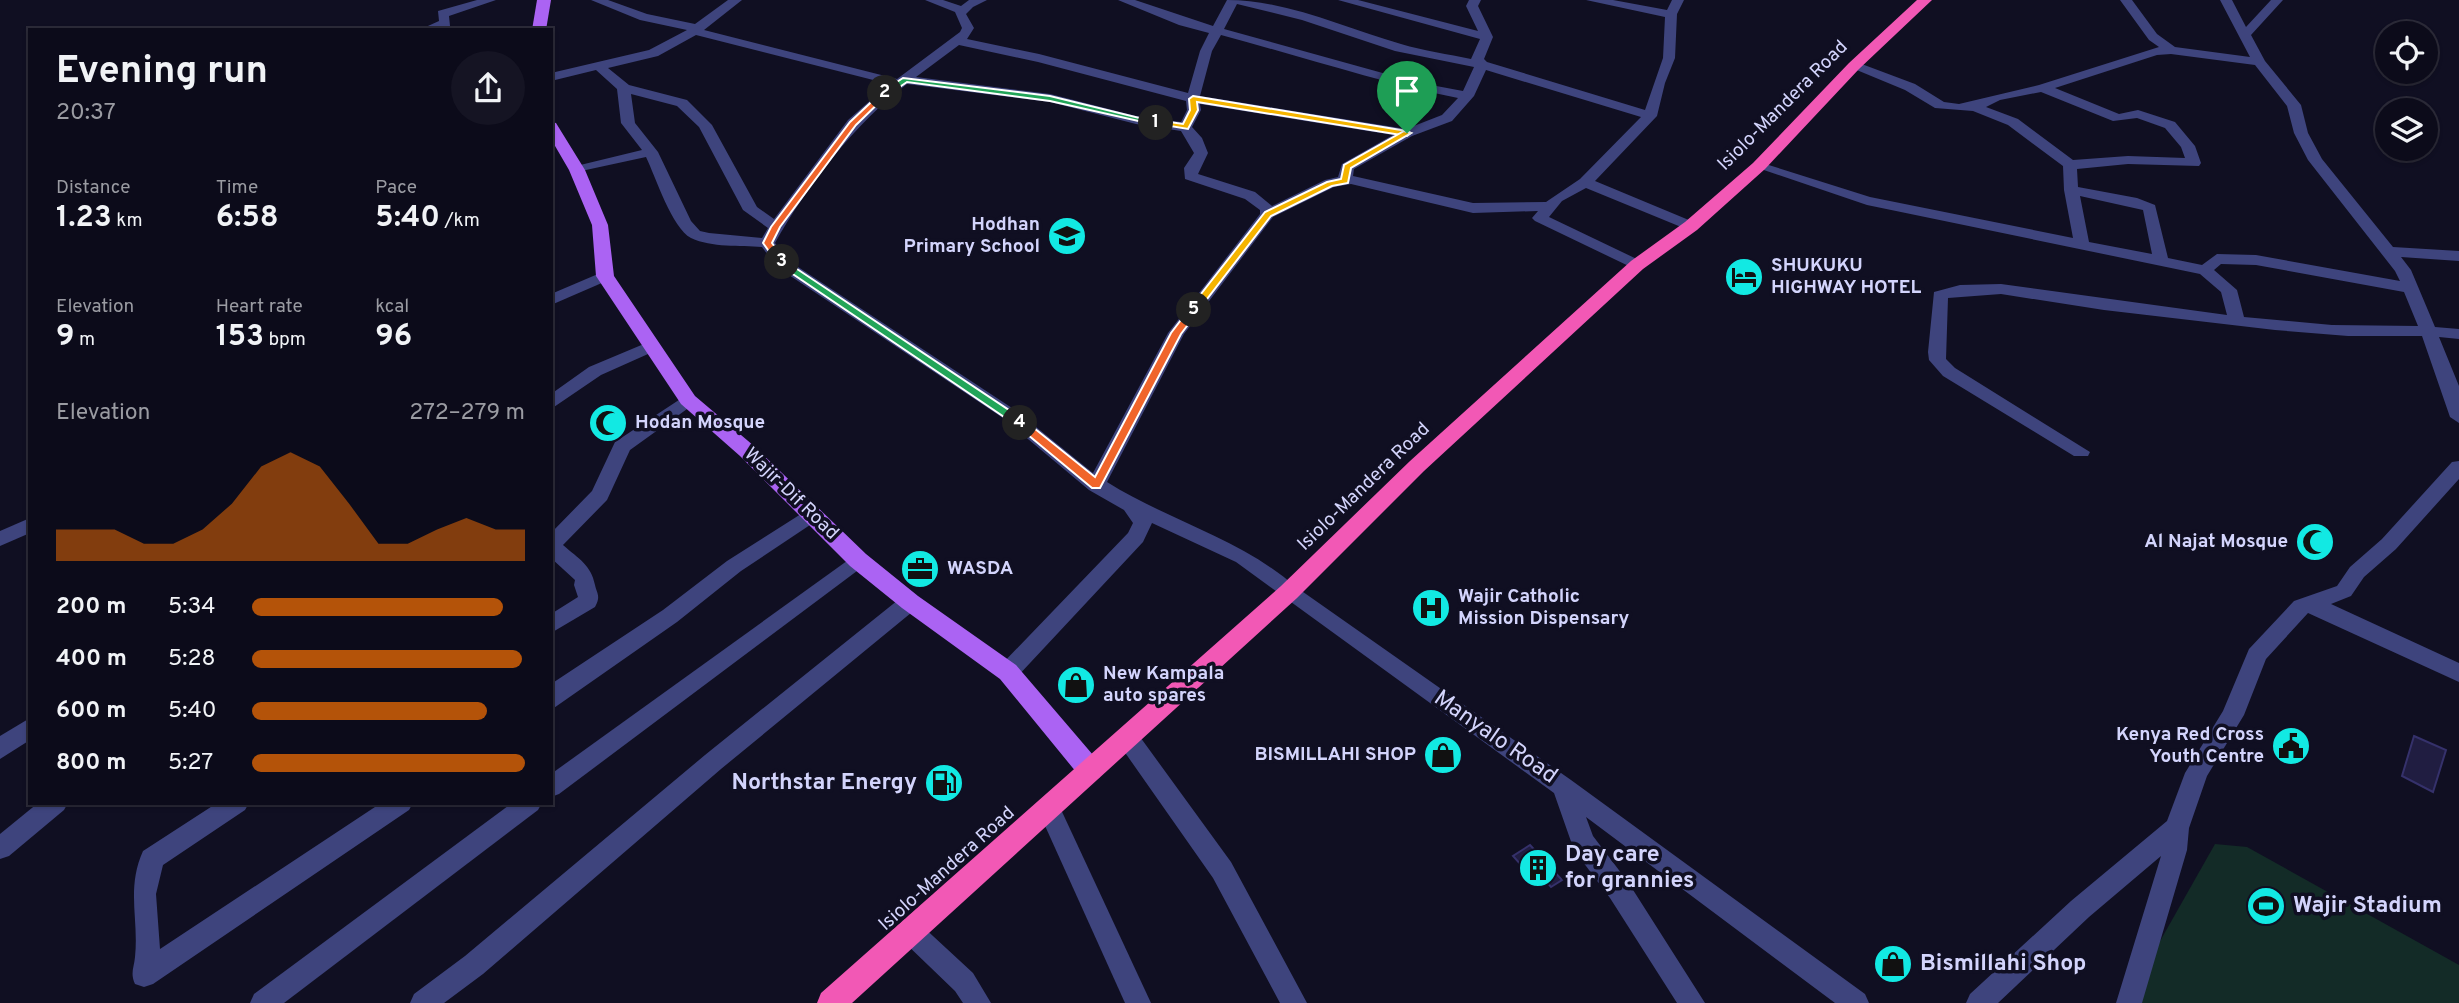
<!DOCTYPE html>
<html lang="en">
<head>
<meta charset="utf-8">
<style>
	:root { --surface:#0c0b1a; --page:#151423; --text:#f1f3f6; --muted:#9a9ba2; --line:#2c2b39; --accent:#b45309 }
	body { margin:0; font-family:Overpass,sans-serif; background:var(--page); color:var(--text); height:100vh; display:flex; flex-direction:column; font-size:26px; white-space:nowrap }
	* { box-sizing:border-box; margin:0 }
	p { font-size:23px; color:var(--muted) }
	.icon { flex:none; width:38px; height:38px; fill:none; stroke:currentColor; stroke-width:2; stroke-linecap:round; stroke-linejoin:round }
	.map { position:relative; flex:1; overflow:hidden }
	.side { position:absolute; left:28px; top:28px; width:525px; height:777px; display:flex; flex-direction:column; background:var(--surface); border-radius:0px; box-shadow:0 2px 5px #0004,0 0 0 2px var(--line) }
	.side>* { flex:none }
	.fabs { position:absolute; left:2375px; top:21px; display:grid; gap:14px }
	.fabs a { display:grid; place-items:center; width:63px; height:63px; border-radius:50%; background:var(--surface); box-shadow:0 2px 5px #0004,0 0 0 2px var(--line); font-size:35px }
	.pin { position:absolute; display:grid; place-items:center; width:60px; height:60px; color:#fff; margin:-72px -30px; border-radius:50% 50% 50% 0; rotate:-45deg; box-shadow:0 0 7px #0007 }
	.pin .icon { rotate:45deg }
	.km { position:absolute; width:35px; height:35px; margin:-18px; border-radius:50%; background:#222; color:#fff; font-size:19px; line-height:35px; text-align:center }
	.round { display:grid; place-items:center; flex:none; width:74px; height:74px; border-radius:37px; background:var(--page) }
	.summary { display:flex; align-items:center; justify-content:space-between; height:119px; padding:0 28px }
	h1 { font-size:38px; font-weight:700; line-height:52px }
	.stats { display:grid; grid-template-columns:repeat(3,1fr); gap:10px; height:119px; padding:7px 28px }
	.stats div { display:grid; align-content:center }
	.stats b { font-size:30px; font-weight:700 }
	.stats small { font-size:19px; font-weight:400 }
	.stats p { font-size:19px }
	.chart { height:196px; padding:14px 28px }
	.chart p { display:flex; justify-content:space-between }
	.chart svg { width:100%; height:126px; margin-top:7px; fill:var(--accent); opacity:.7 }
	ul { padding:0 28px; list-style:none; font-size:23px }
	li { display:grid; grid-template-columns:112px 84px 1fr; align-items:center; height:52px }
	li i { height:18px; border-radius:9px; background:var(--accent) }
	.map>svg:first-child { display:block }
	.green { fill:#132b27 }
	.building { fill:#201d41; stroke:#35316b; stroke-width:2 }
	.lines { fill:none; stroke-linecap:round; stroke-linejoin:round }
	.minor { fill:#3e447d; fill-rule:evenodd }
	.major { fill:#ab63f3; fill-rule:evenodd }
	.highway { fill:#f258b5; fill-rule:evenodd }
	.split-1 { fill:#f5b400; stroke:#fff; stroke-width:2 }
	.split-2 { fill:#22a559; stroke:#fff; stroke-width:2 }
	.split-3 { fill:#f0652b; stroke:#fff; stroke-width:2 }
	.split-4 { fill:#22a559; stroke:#fff; stroke-width:2 }
	.split-5 { fill:#f0652b; stroke:#fff; stroke-width:2 }
	.split-6 { fill:#f5b400; stroke:#fff; stroke-width:2 }
	.labels { text-anchor:middle; dominant-baseline:central; stroke-width:7; stroke-linejoin:round; paint-order:stroke }
	.street-label { font-size:19px; fill:#d3d4fc; stroke:#100f22 }
	.poi-label { font-size:19px; font-weight:bold; fill:#d3d4fc; stroke:#100f22; text-anchor:start }
	.near-street-label { font-size:23px; fill:#d3d4fc; stroke:#100f22 }
	.near-poi-label { font-size:23px; font-weight:bold; fill:#d3d4fc; stroke:#100f22; text-anchor:start }
</style>
</head>
<body>
<div class="map">
<svg width="2459" height="1003" viewBox="0 0 2459 1003">
	<rect width="100%" height="100%" fill="#100f22"/>
	<polygon class="green" points="2215,844 2247,847 2459,965 2459,1003 2125,1003"/>
	<g class="building">
		<polygon points="2414,736 2446,750 2433,792 2402,776"/>
		<polygon points="1530,845 1562,880 1551,887 1546,881 1539,885 1513,856"/>
	</g>
	<g class="lines">
		<g class="minor">
			<polygon points="477,0 496,0 449,16 450,26 438,30 419,30 439,21 438,11"/>
			<path d="M591,0h17l39,14 48,10 33,-24h14l-38,30 193,49 63,-47 2,-4 -7,-16 -30,-12h18l18,6 8,-6h18l-14,7 -7,7 8,14 -7,11 72,15 149,39 12,-42 9,-18 -30,-8 -61,-25h17l78,26 14,-26c60,0 117,28 174,44 23,7 47,10 70,15l9,-20 -142,-39h20l120,31 -12,-25 3,-6h12l-3,6 15,31 -9,22 3,3 158,48 18,-52 2,-41 -79,-17h27l54,10 5,-10h12l-7,14 -2,44 -10,25 -8,33 -62,65 101,42v6h-10l-100,-41 -24,13 -13,16 94,45 2,3 -8,5 -102,-49 -3,-3 6,-7 -65,2 -122,-29 -17,3 -61,30 -89,117 -77,148c62,39 133,56 189,105l275,193 294,214 4,9h-34l-249,-186 7,19 35,46 77,121h-28l-67,-105 -36,-48 -20,-57 -318,-231 -84,-39 -9,19 -127,136 -8,3 -8,-3 -3,-6 3,-6 128,-133 5,-10 -9,-13 -35,-20 -86,-72 -226,-151 -15,-20c-22,-2 -50,1 -71,-9 -19,-10 -35,-60 -45,-81l-74,16v-6l70,-17 -21,-27 -4,-34 -21,-19 -45,11v-8l98,-23 38,-20 -47,-10zM1237,4l65,16 93,31 79,16 -11,24 -48,-9 -191,-53zM696,35l193,49 -41,36 -74,99 -17,-12 -45,-82 -25,-25 -58,-15 -21,-17 50,-12zM1221,35c79,21 157,47 237,63l-16,17 -36,14 -206,-33 12,-45zM959,45l79,17 148,39 1,9 -6,12 -45,-6 -86,-22 -134,-17zM1486,70l155,47 -61,62 -34,23 -73,1 -120,-27 1,-7 58,-33 40,-15 22,-25zM907,84l143,18 86,22 45,7 13,22 -10,15 1,11 60,20 15,11v4l-92,119 -75,140 -78,-63 -226,-149 -14,-18c31,-56 81,-121 132,-159zM631,94l46,12 22,21 44,83 25,18 -6,10 -53,-5 -9,-2 -9,-10 -33,-69 -23,-29zM1200,104l193,31 -51,29 -4,13 -13,3 -53,26 -17,-14 -57,-18 10,-21 -6,-15 -10,-11 9,-17z"/>
			<path d="M2120,0h12l25,34 18,13 75,10 -30,-57h12l14,27 25,-27h12l-32,35 14,26 36,44 7,28 14,26 71,88 66,4v10l-58,-4 10,13 24,57 24,2v10l-20,-2 20,49v37l-9,-6 -28,-81h-74l-73,-6 -171,-20 -103,-16 -53,4 -2,61 9,9 135,84 -2,4h-14l-131,-80 -14,-16 -1,-8 6,-60 26,-7 41,-1 226,31 -6,-23 -21,-18 -333,-69 -115,-39 7,-4 111,35 203,41 -9,-48 -1,-24 -55,-41 -35,-14 -38,-3 -30,-18 -58,-24 12,-3 56,21 29,18 15,2 80,-19 120,-38 -10,-7zM2171,54l84,11 32,41 7,27 14,27 87,111 5,10 -144,-26 -39,-1 -15,11 -34,-7 -13,-53 -18,-7 -59,-11 -1,-18 51,-5 71,2 2,-3 -6,-17 -20,-24 -37,-12 -19,4 -64,-26 102,-33zM2041,92l72,29 24,-3 28,10 16,19 4,11 -57,-2 -55,4 -55,-41 -32,-12 14,-7zM2080,196l63,14 9,44 -63,-12zM2221,264l35,1 148,27 14,34 -86,-1 -88,-8 -7,-27 -23,-20z"/>
			<polygon points="605,271 611,273 611,279 551,305 551,294"/>
			<polygon points="651,341 657,342 660,346 657,350 601,375 551,409 551,394 589,367"/>
			<path d="M688,394l6,2 3,4 -3,4 -64,46 -23,50 -44,45c16,14 28,20 32,40 2,9 6,11 0,22l-44,26v-19l27,-17 -4,-12 1,-5 -24,-22v-25l41,-42 23,-49z"/>
			<polygon points="2459,461 2459,479 2396,549 2364,577 2351,596 2331,604 2459,663 2459,682 2308,613 2266,659 2244,715 2207,776 2189,828 2187,850 2142,1003 2116,1003 2161,856 2089,917 1998,1003 1966,1003 1970,994 2071,901 2167,821 2185,773 2223,711 2249,649 2294,601 2337,586 2350,567 2382,539 2452,462"/>
			<polygon points="812,507 819,509 822,514 819,519 741,571 677,622 551,710 551,684 663,610 727,561"/>
			<polygon points="30,518 30,533 0,546 0,531"/>
			<polygon points="858,553 865,555 868,560 865,565 559,794 551,797 551,774"/>
			<polygon points="910,594 917,596 920,602 917,608 721,769 483,974 444,1003 410,1003 414,994 465,956 705,755 903,596"/>
			<polygon points="30,718 30,740 0,759 0,736"/>
			<polygon points="1127,728 1135,730 1231,862 1307,1003 1280,1003 1213,878 1119,744 1116,737 1119,730"/>
			<polygon points="1049,798 1057,801 1151,1003 1125,1003 1037,808 1041,801"/>
			<polygon points="38,803 68,803 64,810 9,856 0,859 0,834"/>
			<path d="M217,803h32l-4,7 -82,55 -7,29 4,55 221,-146h32l-4,7 -256,174 -9,3 -9,-3c-5,-11 -1,-16 0,-27 4,-38 -9,-68 8,-106z"/>
			<polygon points="512,803 542,803 538,810 284,1003 250,1003 254,994"/>
			<polygon points="911,920 920,924 973,973 991,1003 963,1003 955,991 902,940 898,932 902,924"/>
		</g>
		<g class="major">
			<polygon points="537,0 551,0 546,30 532,30"/>
			<polygon points="551,122 556,123 585,170 608,225 614,276 695,396 754,446 866,554 918,596 1016,665 1099,762 1103,770 1099,778 1090,781 1081,778 1000,679 902,608 850,566 740,456 681,404 596,276 592,225 569,170 551,139"/>
		</g>
		<polygon class="highway" points="1917,0 1932,0 1859,69 1765,169 1697,230 1643,269 1424,471 1297,598 852,1003 817,1003 821,993 1281,586 1410,461 1631,261 1685,222 1753,163 1849,63"/>
	</g>
	<polygon class="split-1" points="1193,96 1407,131 1411,133 1407,136 1197,102 1198,110 1188,129 1152,123 1156,120 1183,124 1190,110 1189,99"/>
	<polygon class="split-2" points="903,78 1050,96 1160,123 1156,125 1050,101 907,82 888,95 883,95 883,91"/>
	<polygon class="split-3" points="883,91 889,93 856,125 780,227 772,243 786,262 778,264 763,243 771,227 850,122"/>
	<polygon class="split-4" points="782,259 1024,420 1024,425 1016,425 778,264"/>
	<polygon class="split-5" points="1190,308 1199,310 1181,334 1100,488 1092,488 1016,425 1016,420 1024,420 1095,477 1171,333"/>
	<polygon class="split-6" points="1404,131 1411,133 1351,168 1348,183 1332,186 1271,216 1197,312 1190,312 1190,308 1265,212 1327,182 1341,179 1344,165"/>
	<defs>
		<symbol id="school-disc" viewBox="-11 -11 22 22"><circle r="9.5" fill="#12e9e3" stroke="#100f22"/><path d="M0-5L7-2L0 1L-7-2ZM-4 1L0 2.5L4 1V4Q0 6-4 4Z" fill="#111"/></symbol>
		<symbol id="hotel-disc" viewBox="-11 -11 22 22"><circle r="9.5" fill="#12e9e3" stroke="#100f22"/><path d="M-6-4.5h1.5V1H6V5H4.5V3h-9V5H-6ZM-4 0a1.8 1.8 0 1 1 3.6 0ZM.5 0V-2.5h3Q6-2.5 6 0Z" fill="#111"/></symbol>
		<symbol id="mosque-disc" viewBox="-11 -11 22 22"><circle r="9.5" fill="#12e9e3" stroke="#100f22"/><path d="M3.5-4.9A6 6 0 1 0 3.5 4.9A5 5 0 1 1 3.5-4.9Z" fill="#111"/></symbol>
		<symbol id="office-disc" viewBox="-11 -11 22 22"><circle r="9.5" fill="#12e9e3" stroke="#100f22"/><path d="M-6-3h4V-5.5h4V-3h4V5H-6ZM-1-4.5V-3h2v-1.5ZM-6 0V1H6V0Z" fill="#111"/></symbol>
		<symbol id="hospital-disc" viewBox="-11 -11 22 22"><circle r="9.5" fill="#12e9e3" stroke="#100f22"/><path d="M-5-5h3v3.5h4V-5h3V5h-3V1.5h-4V5h-3Z" fill="#111"/></symbol>
		<symbol id="shop-disc" viewBox="-11 -11 22 22"><circle r="9.5" fill="#12e9e3" stroke="#100f22"/><path d="M-5-2.5h2.3a2.7 3.5 0 0 1 5.4 0H5L5.5 6h-11ZM-1.5-2.5h3a1.5 2.3 0 0 0-3 0Z" fill="#111"/></symbol>
		<symbol id="civic-disc" viewBox="-11 -11 22 22"><circle r="9.5" fill="#12e9e3" stroke="#100f22"/><path d="M-.6-6.5H3V-4.5H.6V-3L4-1V1h2V6H-6V1h2V-1L-.6-3ZM-1.2 2.5V6h2.4V2.5Z" fill="#111"/></symbol>
		<symbol id="fuel-disc" viewBox="-11 -11 22 22"><circle r="9.5" fill="#12e9e3" stroke="#100f22"/><path d="M-5.5-6h7V0h2V4h1.3V-2.5L3-4.5l.8-.8L6-3V5H2.5V1h-1V6h-7ZM-4.2-4.7v3.2H.2V-4.7Z" fill="#111"/></symbol>
		<symbol id="building-disc" viewBox="-11 -11 22 22"><circle r="9.5" fill="#12e9e3" stroke="#100f22"/><path d="M-4-6H4V6H1V3H-1V6H-4ZM-2.5-4.3h1.7v1.8h-1.7ZM.8-4.3h1.7v1.8H.8ZM-2.5-1h1.7V.8h-1.7ZM.8-1h1.7V.8H.8Z" fill="#111"/></symbol>
		<symbol id="stadium-disc" viewBox="-11 -11 22 22"><circle r="9.5" fill="#12e9e3" stroke="#100f22"/><path d="M0-5a6.5 5 0 1 0 0 10a6.5 5 0 1 0 0-10ZM-3.5-1.8h7v3.6h-7Z" fill="#111"/></symbol>
	</defs>
	<g fill-rule="evenodd">
		<use href="#school-disc" x="1045" y="214" width="44" height="44"/>
		<use href="#hotel-disc" x="1722" y="255" width="44" height="44"/>
		<use href="#mosque-disc" x="586" y="401" width="44" height="44"/>
		<use href="#mosque-disc" x="2293" y="520" width="44" height="44"/>
		<use href="#office-disc" x="898" y="547" width="44" height="44"/>
		<use href="#hospital-disc" x="1409" y="586" width="44" height="44"/>
		<use href="#shop-disc" x="1054" y="663" width="44" height="44"/>
		<use href="#civic-disc" x="2269" y="724" width="44" height="44"/>
		<use href="#shop-disc" x="1421" y="733" width="44" height="44"/>
		<use href="#fuel-disc" x="922" y="761" width="44" height="44"/>
		<use href="#building-disc" x="1516" y="846" width="44" height="44"/>
		<use href="#stadium-disc" x="2244" y="884" width="44" height="44"/>
		<use href="#shop-disc" x="1871" y="942" width="44" height="44"/>
	</g>
	<g class="labels">
		<g class="street-label">
			<text transform="translate(1783 106) rotate(-45)">Isiolo-Mandera Road</text>
			<text transform="translate(1364 487) rotate(-44)">Isiolo-Mandera Road</text>
			<text transform="translate(791 494) rotate(44)">Wajir-Dif Road</text>
			<text transform="translate(947 869) rotate(-42)">Isiolo-Mandera Road</text>
		</g>
		<g class="poi-label">
			<text x="1040" y="225" text-anchor="end">Hodhan<tspan x="1040" dy="22">Primary School</tspan></text>
			<text x="1771" y="266">SHUKUKU<tspan x="1771" dy="22">HIGHWAY HOTEL</tspan></text>
			<text x="635" y="423">Hodan Mosque</text>
			<text x="2288" y="542" text-anchor="end">Al Najat Mosque</text>
			<text x="947" y="569">WASDA</text>
			<text x="1458" y="597">Wajir Catholic<tspan x="1458" dy="22">Mission Dispensary</tspan></text>
			<text x="1103" y="674">New Kampala<tspan x="1103" dy="22">auto spares</tspan></text>
			<text x="2264" y="735" text-anchor="end">Kenya Red Cross<tspan x="2264" dy="22">Youth Centre</tspan></text>
			<text x="1416" y="755" text-anchor="end">BISMILLAHI SHOP</text>
		</g>
		<g class="near-street-label">
			<text transform="translate(1495 738) rotate(35)">Manyalo Road</text>
		</g>
		<g class="near-poi-label">
			<text x="917" y="783" text-anchor="end">Northstar Energy</text>
			<text x="1565" y="855">Day care<tspan x="1565" dy="26">for grannies</tspan></text>
			<text x="2293" y="906">Wajir Stadium</text>
			<text x="1920" y="964">Bismillahi Shop</text>
		</g>
	</g>
</svg>
<div class="fabs">
<a><svg class="icon" aria-label="locate" viewBox="0 0 24 24"><circle cx="12" cy="12" r="6"/><path d="M12 2v4M12 18v4M2 12h4M18 12h4"/></svg></a>
<a><svg class="icon" aria-label="layers" viewBox="0 0 24 24"><path d="M12 4l9 5-9 5-9-5zM3 14l9 5 9-5"/></svg></a>
</div>
<div class="pin" style="left:1407px;top:133px;background:#1e9e55"><svg class="icon" aria-label="arrive" viewBox="0 0 24 24"><path d="M6 21V4h12l-3 4 3 4H6"/></svg></div>
<b class="km" style="left:1156px;top:123px">1</b>
<b class="km" style="left:885px;top:93px">2</b>
<b class="km" style="left:782px;top:262px">3</b>
<b class="km" style="left:1020px;top:423px">4</b>
<b class="km" style="left:1194px;top:310px">5</b>
<section class="side">
<div class="summary"><div><h1>Evening run</h1><p>20:37</p></div><a class="round"><svg class="icon" aria-label="share" viewBox="0 0 24 24"><path d="M12 15V3M7 8l5-5 5 5M5 13v7h14v-7"/></svg></a></div>
<div class="stats">
<div><p>Distance</p><b>1.23<small> km</small></b></div>
<div><p>Time</p><b>6:58</b></div>
<div><p>Pace</p><b>5:40<small> /km</small></b></div>
</div>
<div class="stats">
<div><p>Elevation</p><b>9<small> m</small></b></div>
<div><p>Heart rate</p><b>153<small> bpm</small></b></div>
<div><p>kcal</p><b>96</b></div>
</div>
<div class="chart"><p><span>Elevation</span>272–279 m</p>
<svg viewBox="0 0 160 44" preserveAspectRatio="none"><path d="M0 44V33L10 33L20 33L30 38L40 38L50 33L60 24L70 11L80 6L90 11L100 24L110 38L120 38L130 33L140 29L150 33L160 33V44z"/></svg>
</div>
<ul>
<li><b>200 m</b>5:34<i style="width:92%"></i></li>
<li><b>400 m</b>5:28<i style="width:99%"></i></li>
<li><b>600 m</b>5:40<i style="width:86%"></i></li>
<li><b>800 m</b>5:27<i style="width:100%"></i></li>
</ul>
</section>
</div>
</body>
</html>
